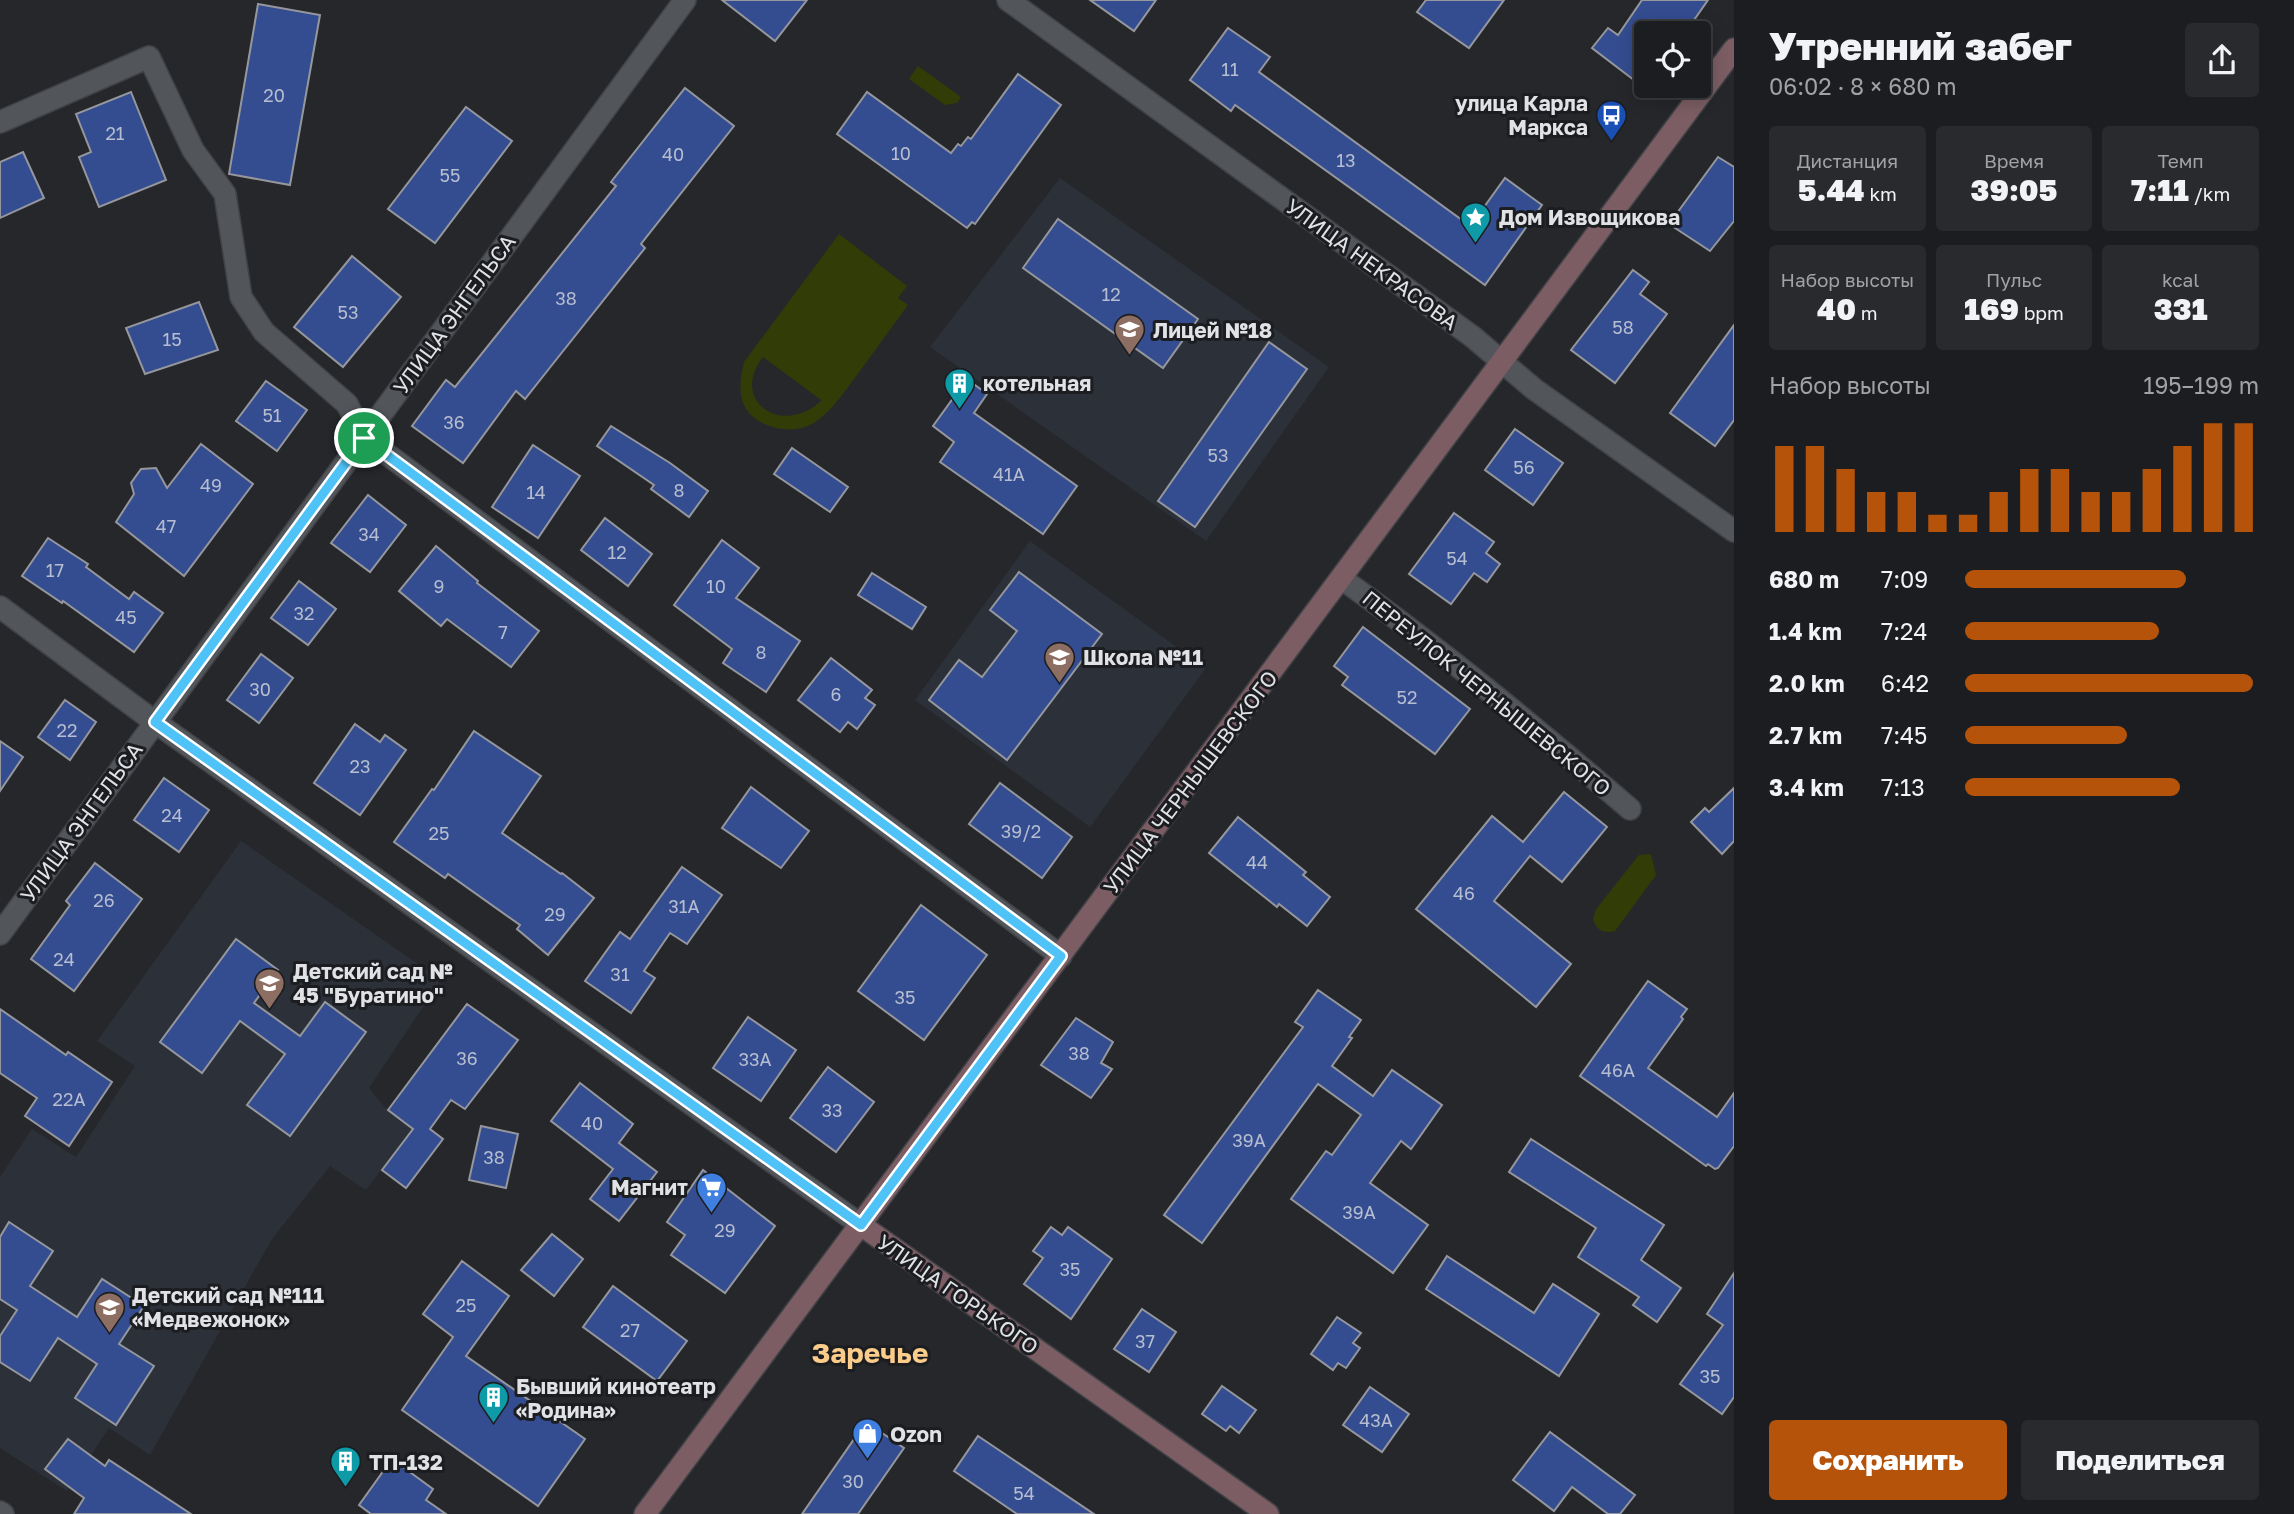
<!DOCTYPE html>
<html lang="ru">
<head>
<meta charset="utf-8">
<style>
	:root { --surface:#1c1d20; --page:#292a2d; --text:#f1f3f6; --muted:#a0a2a5; --line:#3a3b3e; --accent:#b45309 }
	body { margin:0; font-family:"Golos Text",sans-serif; background:var(--page); color:var(--text); height:100vh; display:flex; flex-direction:column; font-size:26px; white-space:nowrap }
	* { box-sizing:border-box; margin:0 }
	p { font-size:23px; color:var(--muted) }
	.icon { flex:none; width:38px; height:38px; fill:none; stroke:currentColor; stroke-width:2; stroke-linecap:round; stroke-linejoin:round }
	.map { position:relative; flex:1; overflow:hidden }
	.panel { display:flex; flex-direction:column; background:var(--surface); width:560px }
	.panel>* { flex:none }
	.fabs { position:absolute; left:1634px; top:21px; display:grid; gap:14px }
	.fabs a { display:grid; place-items:center; width:77px; height:77px; border-radius:7px; background:var(--surface); box-shadow:0 4px 18px #0003,0 0 0 2px var(--line); font-size:35px }
	.pin { position:absolute; display:grid; place-items:center; width:60px; height:60px; color:#fff; margin:-30px; border:4px solid #fff; border-radius:50%; box-shadow:0 2px 7px #0007 }
	.round { display:grid; place-items:center; flex:none; width:74px; height:74px; border-radius:7px; background:var(--page) }
	.overview { display:flex; align-items:center; justify-content:space-between; height:119px; padding:0 35px }
	h1 { font-size:38px; font-weight:800; line-height:52px }
	.figures { display:grid; grid-template-columns:repeat(3,1fr); gap:10px; height:119px; padding:7px 35px }
	.figures div { display:grid; align-content:center; border-radius:7px; background:var(--page); text-align:center }
	.figures b { font-size:30px; font-weight:800 }
	.figures small { font-size:19px; font-weight:400 }
	.figures p { font-size:19px }
	.chart { height:196px; padding:14px 35px }
	.chart p { display:flex; justify-content:space-between }
	.chart svg { width:100%; height:126px; margin-top:7px; stroke:var(--accent); stroke-width:6 }
	.button { display:flex; gap:14px; margin-top:auto; padding:14px 35px }
	.button a { flex:1; height:80px; border-radius:7px; background:var(--accent); color:#fff; font-size:28px; font-weight:800; line-height:80px; text-align:center }
	.button a+a { background:var(--page); color:var(--text) }
	ul { padding:0 35px; list-style:none; font-size:23px }
	li { display:grid; grid-template-columns:112px 84px 1fr; align-items:center; height:52px }
	li i { height:18px; border-radius:9px; background:var(--accent) }
	main { display:flex; flex:1; min-height:0 }
	.map>svg:first-child { display:block }
	.built { fill:#2b3039 }
	.green { fill:#313c07; fill-rule:evenodd }
	.building { fill:#344d90; stroke:#95979d; stroke-width:2 }
	.lines { fill:none; stroke-linecap:round; stroke-linejoin:round }
	.street-casing { stroke:#414246; stroke-width:24 }
	.secondary-casing { stroke:#414246; stroke-width:24 }
	.street { stroke:#52555a; stroke-width:21 }
	.secondary { stroke:#7c5d64; stroke-width:21 }
	.route-casing { stroke:#fff; stroke-width:14 }
	.route { stroke:#4fc3f7; stroke-width:9 }
	.labels { text-anchor:middle; dominant-baseline:central; stroke-width:6; stroke-linejoin:round; paint-order:stroke }
	.number-label { font-size:18px; fill:#b6bdd0 }
	.poi-label { font-size:21px; font-weight:bold; fill:#e1e2e5; stroke:#1b1d21; text-anchor:start }
	.street-label { font-size:21px; fill:#e1e2e5; stroke:#1b1d21 }
	.district-label { font-size:28px; font-weight:bold; fill:#fccd8a; stroke:#1b1d21 }
</style>
</head>
<body>
<main>
<div class="map">
<svg width="1734" height="1514" viewBox="0 0 1734 1514">
	<rect width="100%" height="100%" fill="#25272b"/>
	<g class="built">
		<polygon points="1060,178 1329,367 1206,541 930,347"/>
		<polygon points="1030,541 1206,668 1090,827 915,700"/>
		<polygon points="241,841 441,980 369,1088 384,1106 413,1129 366,1190 330,1166 272,1239 150,1455 109,1428 67,1491 0,1448 0,1177 32,1129 76,1157 135,1066 97,1041"/>
	</g>
	<g class="green">
		<polygon points="918,66 961,97 957,103 945,105 909,79"/>
		<path d="M839,234l68,52 -9,12 10,7c-17,23 -34,47 -51,70 -12,16 -23,33 -39,45 -18,14 -43,11 -61,0 -21,-14 -18,-37 -13,-58zM763,357l58,43v1c-39,36 -92,0 -58,-44z"/>
		<path d="M1651,854l5,21 -41,56c-11,3 -19,-1 -22,-12l3,-10 43,-54z"/>
	</g>
	<g class="building">
		<polygon points="722,0 807,0 775,41"/>
		<polygon points="1090,0 1156,0 1134,31"/>
		<polygon points="1426,0 1504,0 1469,48 1417,12"/>
		<polygon points="1642,0 1708,0 1685,33 1647,33 1647,90 1592,48 1608,28 1618,35"/>
		<polygon points="258,4 320,15 290,185 229,174"/>
		<polygon points="1228,28 1270,57 1259,72 1462,220 1470,208 1479,214 1505,178 1542,205 1485,285 1235,105 1231,111 1190,80"/>
		<polygon points="1018,74 1061,105 975,224 972,222 967,228 837,134 867,92 951,153 958,144 961,146 968,137 971,139"/>
		<polygon points="685,88 734,126 641,244 645,248 548,370 525,399 516,391 463,463 412,426 446,380 455,387 616,186 611,182"/>
		<polygon points="131,92 166,180 99,207 79,157 91,152 76,114"/>
		<polygon points="466,107 512,141 435,243 388,209"/>
		<polygon points="23,152 44,198 0,218 0,162"/>
		<polygon points="1718,157 1734,167 1734,221 1710,251 1669,224"/>
		<polygon points="1058,219 1198,319 1163,368 1023,268"/>
		<polygon points="352,256 401,297 343,367 294,327"/>
		<polygon points="1633,270 1649,282 1640,294 1667,314 1615,383 1571,350"/>
		<polygon points="199,302 218,350 145,374 126,328"/>
		<polygon points="1734,325 1734,420 1715,446 1670,413"/>
		<polygon points="1269,342 1307,369 1195,527 1158,501"/>
		<polygon points="967,379 987,394 974,413 1077,486 1043,534 940,462 954,442 933,426"/>
		<polygon points="266,381 307,410 277,451 236,421"/>
		<polygon points="611,426 670,463 708,491 689,517 651,489 654,485 597,446"/>
		<polygon points="1515,429 1563,463 1533,505 1485,470"/>
		<polygon points="201,444 253,484 184,576 116,522 134,494 131,483 141,469 156,468 167,488"/>
		<polygon points="533,445 580,476 538,538 492,507"/>
		<polygon points="792,448 848,487 830,512 774,474"/>
		<polygon points="368,495 406,525 370,572 331,543"/>
		<polygon points="1454,513 1494,542 1486,553 1500,564 1487,582 1474,573 1451,604 1409,574"/>
		<polygon points="605,518 652,554 628,586 581,550"/>
		<polygon points="48,538 88,564 86,567 129,599 134,592 163,613 134,652 63,601 62,603 22,576"/>
		<polygon points="722,540 759,568 736,598 800,641 766,692 723,663 732,649 674,605"/>
		<polygon points="436,546 478,581 477,583 539,631 511,667 447,619 441,626 399,591"/>
		<polygon points="1019,572 1102,634 1007,760 929,700 959,660 982,677 1017,631 990,610"/>
		<polygon points="872,573 926,607 912,629 858,595"/>
		<polygon points="299,581 336,609 308,645 271,618"/>
		<polygon points="1363,627 1470,709 1435,754 1342,685 1348,677 1334,666"/>
		<polygon points="261,654 293,678 259,723 227,700"/>
		<polygon points="831,658 872,690 865,698 875,705 857,729 848,722 840,732 798,700"/>
		<polygon points="65,700 96,722 70,760 38,737"/>
		<polygon points="355,724 380,742 385,735 406,750 360,815 314,783"/>
		<polygon points="474,731 541,776 502,833 561,874 562,873 594,898 548,955 517,929 520,925 448,874 445,878 394,842 432,789 434,790"/>
		<polygon points="0,741 23,757 0,791"/>
		<polygon points="164,778 209,810 179,852 134,820"/>
		<polygon points="1000,783 1072,837 1042,878 969,824"/>
		<polygon points="751,787 809,831 781,868 722,828"/>
		<polygon points="1734,788 1734,841 1722,854 1691,822 1705,808 1709,812"/>
		<polygon points="1564,792 1607,827 1562,882 1530,856 1494,901 1571,964 1536,1007 1416,909 1492,816 1523,842"/>
		<polygon points="1238,817 1306,872 1303,875 1330,897 1307,926 1279,904 1277,907 1209,853"/>
		<polygon points="95,863 142,899 74,991 31,959 70,905 66,901"/>
		<polygon points="682,867 722,895 687,944 670,933 644,971 655,978 631,1013 585,981 620,932 630,939"/>
		<polygon points="921,905 987,955 924,1040 858,991"/>
		<polygon points="236,939 278,970 254,1003 300,1036 325,1002 366,1032 290,1136 247,1105 285,1054 240,1021 202,1073 160,1042"/>
		<polygon points="1648,981 1687,1009 1681,1017 1683,1019 1648,1068 1717,1117 1734,1093 1734,1146 1718,1168 1715,1169 1708,1164 1706,1166 1580,1076"/>
		<polygon points="1318,990 1361,1020 1349,1037 1352,1038 1332,1066 1373,1096 1392,1070 1442,1105 1411,1149 1401,1141 1370,1183 1428,1225 1393,1273 1291,1199 1326,1151 1332,1155 1361,1115 1318,1084 1202,1243 1164,1215 1303,1027 1295,1022"/>
		<polygon points="467,1004 518,1040 465,1109 451,1100 430,1129 443,1139 406,1188 382,1170 413,1129 388,1110"/>
		<polygon points="0,1009 66,1055 68,1052 112,1082 69,1146 25,1116 37,1098 0,1073"/>
		<polygon points="748,1017 796,1050 761,1101 713,1068"/>
		<polygon points="1076,1018 1113,1042 1101,1063 1112,1069 1091,1098 1041,1065"/>
		<polygon points="828,1067 874,1102 836,1152 790,1118"/>
		<polygon points="580,1083 633,1124 619,1143 657,1172 619,1221 590,1199 613,1169 551,1121"/>
		<polygon points="481,1126 518,1134 506,1188 469,1180"/>
		<polygon points="1531,1139 1664,1225 1641,1260 1681,1288 1657,1322 1633,1305 1639,1297 1578,1257 1596,1228 1509,1172"/>
		<polygon points="703,1170 775,1226 725,1293 671,1255 685,1235 667,1222"/>
		<polygon points="9,1222 53,1251 30,1286 77,1317 102,1279 144,1306 119,1344 154,1366 116,1425 75,1398 97,1364 58,1338 30,1381 0,1362 0,1336 17,1310 0,1299 0,1237"/>
		<polygon points="1051,1227 1062,1235 1068,1227 1112,1259 1071,1319 1024,1284 1043,1258 1033,1251"/>
		<polygon points="552,1234 583,1259 554,1296 521,1270"/>
		<polygon points="1447,1256 1534,1313 1553,1284 1599,1314 1559,1376 1426,1289"/>
		<polygon points="462,1261 509,1296 466,1356 585,1439 538,1506 402,1410 453,1337 423,1314"/>
		<polygon points="1734,1273 1734,1397 1722,1414 1680,1384 1723,1325 1707,1314"/>
		<polygon points="613,1286 687,1341 657,1381 583,1327"/>
		<polygon points="1142,1309 1176,1332 1149,1372 1114,1349"/>
		<polygon points="1337,1317 1361,1333 1353,1343 1360,1348 1346,1368 1338,1363 1333,1370 1311,1354"/>
		<polygon points="1222,1386 1256,1410 1239,1433 1230,1426 1226,1431 1202,1414"/>
		<polygon points="1370,1387 1409,1414 1382,1452 1343,1425"/>
		<polygon points="866,1422 904,1448 858,1514 802,1514"/>
		<polygon points="1550,1432 1635,1495 1620,1514 1608,1514 1572,1487 1554,1511 1513,1480"/>
		<polygon points="978,1436 1094,1514 1017,1514 954,1471"/>
		<polygon points="68,1439 105,1466 109,1460 191,1514 74,1514 84,1498 45,1469"/>
		<polygon points="392,1459 433,1489 426,1500 446,1514 371,1514 359,1505"/>
	</g>
	<g class="lines">
		<defs>
			<g id="street">
				<polyline points="1008,0 1473,337 1534,389 1734,531"/>
				<polyline points="0,122 149,57 193,150 225,194 241,297 264,332 347,404 364,437 1061,956"/>
				<path d="M1342,579c100,71 195,150 288,230"/>
				<polyline points="0,607 155,722 861,1225"/>
				<polyline points="0,934 685,0"/>
				<polyline points="0,1512 3,1514"/>
			</g>
			<g id="secondary">
				<polyline points="861,1225 1268,1514"/>
				<polyline points="645,1514 1734,49"/>
			</g>
		</defs>
		<use href="#street" class="street-casing"/>
		<use href="#secondary" class="secondary-casing"/>
		<use href="#street" class="street"/>
		<use href="#secondary" class="secondary"/>
	</g>
	<g class="lines">
		<defs>
			<polygon id="route" points="364,438 1061,956 861,1225 155,722"/>
		</defs>
		<use href="#route" class="route-casing"/>
		<use href="#route" class="route"/>
	</g>
	<defs>
		<symbol id="bus-pin" viewBox="-11 -11 22 30"><path d="M0 17L-7.5 6A9.5 9.5 0 1 1 7.5 6Z" fill="#1a4fb4" stroke="#1b1d21"/><path d="M-5-6H5V4H4V6H2V4H-2V6H-4V4H-5ZM-3.5-4V0h7V-4ZM-3.5 1.2v1.5H-2V1.2ZM2 1.2v1.5H3.5V1.2Z" fill="#fff"/></symbol>
		<symbol id="sight-pin" viewBox="-11 -11 22 30"><path d="M0 17L-7.5 6A9.5 9.5 0 1 1 7.5 6Z" fill="#0f9aa8" stroke="#1b1d21"/><path d="M0-6L1.8-2.2L6-1.7L2.9 1.2L3.7 5.4L0 3.3L-3.7 5.4L-2.9 1.2L-6-1.7L-1.8-2.2Z" fill="#fff"/></symbol>
		<symbol id="school-pin" viewBox="-11 -11 22 30"><path d="M0 17L-7.5 6A9.5 9.5 0 1 1 7.5 6Z" fill="#8d6e63" stroke="#1b1d21"/><path d="M0-5L7-2L0 1L-7-2ZM-4 1L0 2.5L4 1V4Q0 6-4 4Z" fill="#fff"/></symbol>
		<symbol id="building-pin" viewBox="-11 -11 22 30"><path d="M0 17L-7.5 6A9.5 9.5 0 1 1 7.5 6Z" fill="#0f9aa8" stroke="#1b1d21"/><path d="M-4-6H4V6H1V3H-1V6H-4ZM-2.5-4.3h1.7v1.8h-1.7ZM.8-4.3h1.7v1.8H.8ZM-2.5-1h1.7V.8h-1.7ZM.8-1h1.7V.8H.8Z" fill="#fff"/></symbol>
		<symbol id="supermarket-pin" viewBox="-11 -11 22 30"><path d="M0 17L-7.5 6A9.5 9.5 0 1 1 7.5 6Z" fill="#3f7fe0" stroke="#1b1d21"/><path d="M-6-5.5h2.5l.6 2H6L4.5 2H-2.5L-4.4-4H-6ZM-1.5 3.2a1.3 1.3 0 1 0 .1 0ZM3 3.2a1.3 1.3 0 1 0 .1 0Z" fill="#fff"/></symbol>
		<symbol id="shop-pin" viewBox="-11 -11 22 30"><path d="M0 17L-7.5 6A9.5 9.5 0 1 1 7.5 6Z" fill="#3f7fe0" stroke="#1b1d21"/><path d="M-5-2.5h2.3a2.7 3.5 0 0 1 5.4 0H5L5.5 6h-11ZM-1.5-2.5h3a1.5 2.3 0 0 0-3 0Z" fill="#fff"/></symbol>
	</defs>
	<g fill-rule="evenodd">
		<use href="#bus-pin" x="1594" y="98" width="35" height="47"/>
		<use href="#sight-pin" x="1458" y="200" width="35" height="47"/>
		<use href="#school-pin" x="1112" y="312" width="35" height="47"/>
		<use href="#building-pin" x="942" y="366" width="35" height="47"/>
		<use href="#school-pin" x="1042" y="640" width="35" height="47"/>
		<use href="#school-pin" x="252" y="966" width="35" height="47"/>
		<use href="#supermarket-pin" x="694" y="1170" width="35" height="47"/>
		<use href="#school-pin" x="92" y="1290" width="35" height="47"/>
		<use href="#building-pin" x="476" y="1380" width="35" height="47"/>
		<use href="#shop-pin" x="850" y="1416" width="35" height="47"/>
		<use href="#building-pin" x="328" y="1444" width="35" height="47"/>
	</g>
	<g class="labels">
		<g class="number-label">
			<text x="1230" y="69">11</text>
			<text x="274" y="95">20</text>
			<text x="115" y="133">21</text>
			<text x="901" y="153">10</text>
			<text x="673" y="154">40</text>
			<text x="1346" y="160">13</text>
			<text x="450" y="175">55</text>
			<text x="1111" y="294">12</text>
			<text x="566" y="298">38</text>
			<text x="348" y="312">53</text>
			<text x="1623" y="327">58</text>
			<text x="172" y="339">15</text>
			<text x="272" y="415">51</text>
			<text x="454" y="422">36</text>
			<text x="1218" y="455">53</text>
			<text x="1524" y="467">56</text>
			<text x="1009" y="474">41А</text>
			<text x="211" y="485">49</text>
			<text x="679" y="490">8</text>
			<text x="536" y="492">14</text>
			<text x="166" y="526">47</text>
			<text x="369" y="534">34</text>
			<text x="617" y="552">12</text>
			<text x="1457" y="558">54</text>
			<text x="55" y="570">17</text>
			<text x="439" y="586">9</text>
			<text x="716" y="586">10</text>
			<text x="304" y="613">32</text>
			<text x="126" y="617">45</text>
			<text x="503" y="632">7</text>
			<text x="761" y="652">8</text>
			<text x="260" y="689">30</text>
			<text x="836" y="694">6</text>
			<text x="1407" y="697">52</text>
			<text x="67" y="730">22</text>
			<text x="360" y="766">23</text>
			<text x="172" y="815">24</text>
			<text x="1021" y="831">39/2</text>
			<text x="439" y="833">25</text>
			<text x="1257" y="862">44</text>
			<text x="1464" y="893">46</text>
			<text x="104" y="900">26</text>
			<text x="684" y="906">31А</text>
			<text x="555" y="914">29</text>
			<text x="64" y="959">24</text>
			<text x="620" y="974">31</text>
			<text x="905" y="997">35</text>
			<text x="1079" y="1053">38</text>
			<text x="467" y="1058">36</text>
			<text x="755" y="1059">33А</text>
			<text x="1618" y="1070">46А</text>
			<text x="69" y="1099">22А</text>
			<text x="832" y="1110">33</text>
			<text x="592" y="1123">40</text>
			<text x="1249" y="1140">39А</text>
			<text x="494" y="1157">38</text>
			<text x="1359" y="1212">39А</text>
			<text x="725" y="1230">29</text>
			<text x="1070" y="1269">35</text>
			<text x="466" y="1305">25</text>
			<text x="630" y="1330">27</text>
			<text x="1145" y="1341">37</text>
			<text x="1710" y="1376">35</text>
			<text x="1376" y="1420">43А</text>
			<text x="853" y="1481">30</text>
			<text x="1024" y="1493">54</text>
		</g>
		<g class="poi-label">
			<text x="1588" y="103" text-anchor="end">улица Карла<tspan x="1588" dy="24">Маркса</tspan></text>
			<text x="1499" y="217">Дом Извощикова</text>
			<text x="1153" y="330">Лицей №18</text>
			<text x="983" y="383">котельная</text>
			<text x="1083" y="657">Школа №11</text>
			<text x="293" y="971">Детский сад №<tspan x="293" dy="24">45 "Буратино"</tspan></text>
			<text x="688" y="1187" text-anchor="end">Магнит</text>
			<text x="132" y="1295">Детский сад №111<tspan x="132" dy="24">«Медвежонок»</tspan></text>
			<text x="516" y="1386">Бывший кинотеатр<tspan x="516" dy="24">«Родина»</tspan></text>
			<text x="890" y="1434">Ozon</text>
			<text x="369" y="1462">ТП-132</text>
		</g>
		<g class="street-label">
			<text transform="translate(1372 264) rotate(36)">УЛИЦА НЕКРАСОВА</text>
			<text transform="translate(454 314) rotate(-54)">УЛИЦА ЭНГЕЛЬСА</text>
			<text transform="translate(1487 693) rotate(39)">ПЕРЕУЛОК ЧЕРНЫШЕВСКОГО</text>
			<text transform="translate(1190 782) rotate(-53)">УЛИЦА ЧЕРНЫШЕВСКОГО</text>
			<text transform="translate(81 822) rotate(-54)">УЛИЦА ЭНГЕЛЬСА</text>
			<text transform="translate(958 1294) rotate(35)">УЛИЦА ГОРЬКОГО</text>
		</g>
		<g class="district-label">
			<text x="870" y="1352">Заречье</text>
		</g>
	</g>
</svg>
<div class="fabs">
<a><svg class="icon" aria-label="locate" viewBox="0 0 24 24"><circle cx="12" cy="12" r="6"/><path d="M12 2v4M12 18v4M2 12h4M18 12h4"/></svg></a>
</div>
<div class="pin" style="left:364px;top:438px;background:#1e9e55"><svg class="icon" aria-label="arrive" viewBox="0 0 24 24"><path d="M6 21V4h12l-3 4 3 4H6"/></svg></div>
</div>
<section class="panel">
<div class="overview"><div><h1>Утренний забег</h1><p>06:02 · 8 × 680 m</p></div><a class="round"><svg class="icon" aria-label="share" viewBox="0 0 24 24"><path d="M12 15V3M7 8l5-5 5 5M5 13v7h14v-7"/></svg></a></div>
<div class="figures">
<div><p>Дистанция</p><b>5.44<small> km</small></b></div>
<div><p>Время</p><b>39:05</b></div>
<div><p>Темп</p><b>7:11<small> /km</small></b></div>
</div>
<div class="figures">
<div><p>Набор высоты</p><b>40<small> m</small></b></div>
<div><p>Пульс</p><b>169<small> bpm</small></b></div>
<div><p>kcal</p><b>331</b></div>
</div>
<div class="chart"><p><span>Набор высоты</span>195–199 m</p>
<svg viewBox="0 0 160 44" preserveAspectRatio="none"><path d="M5 44V14M15 44V14M25 44V22M35 44V30M45 44V30M55 44V38M65 44V38M75 44V30M85 44V22M95 44V22M105 44V30M115 44V30M125 44V22M135 44V14M145 44V6M155 44V6"/></svg>
</div>
<ul>
<li><b>680 m</b>7:09<i style="width:75%"></i></li>
<li><b>1.4 km</b>7:24<i style="width:66%"></i></li>
<li><b>2.0 km</b>6:42<i style="width:98%"></i></li>
<li><b>2.7 km</b>7:45<i style="width:55%"></i></li>
<li><b>3.4 km</b>7:13<i style="width:73%"></i></li>
</ul>
<div class="button"><a>Сохранить</a><a>Поделиться</a></div>
</section>
</main>
</body>
</html>
